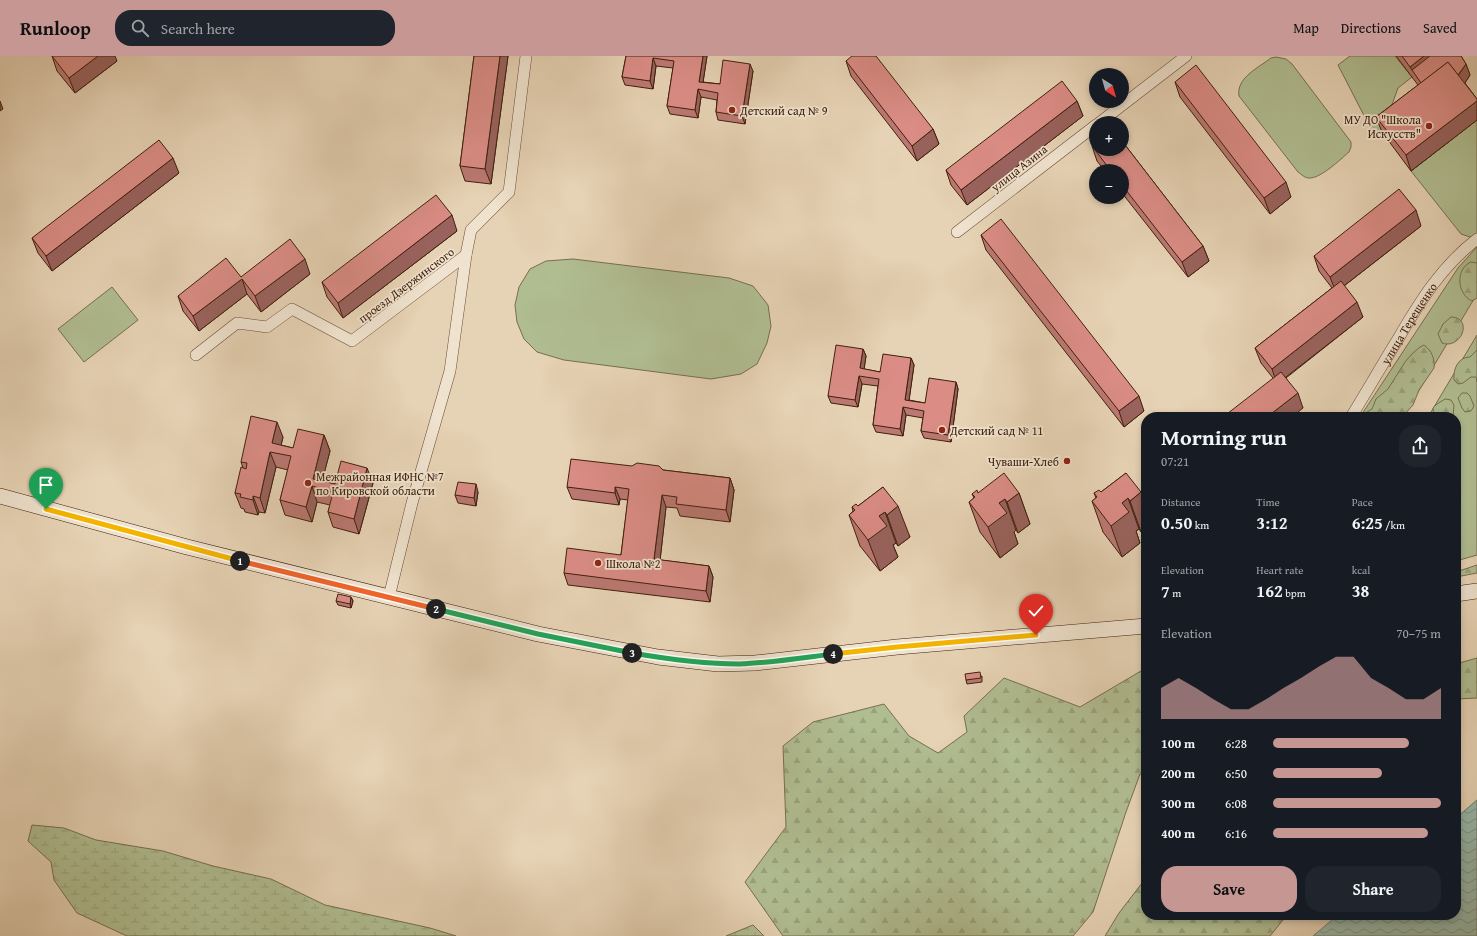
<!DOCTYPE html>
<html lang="en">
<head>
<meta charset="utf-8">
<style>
	:root { --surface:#171b24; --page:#20242c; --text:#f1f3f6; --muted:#9ea1a6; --accent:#c59692 }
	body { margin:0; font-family:"Gentium Book Plus",serif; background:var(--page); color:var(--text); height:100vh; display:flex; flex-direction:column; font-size:15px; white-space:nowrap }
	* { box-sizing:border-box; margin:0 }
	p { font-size:13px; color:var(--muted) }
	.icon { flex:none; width:22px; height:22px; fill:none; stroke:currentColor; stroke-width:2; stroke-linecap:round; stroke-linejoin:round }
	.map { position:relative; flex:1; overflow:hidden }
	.sheet { position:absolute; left:1141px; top:356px; width:320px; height:508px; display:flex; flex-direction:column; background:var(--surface); border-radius:16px; box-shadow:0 2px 6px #0003 }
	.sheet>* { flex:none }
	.needle { width:26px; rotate:143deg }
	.buttons { position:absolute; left:1089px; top:12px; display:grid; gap:8px }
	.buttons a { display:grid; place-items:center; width:40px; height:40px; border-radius:50%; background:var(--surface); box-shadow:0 2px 6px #0003; font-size:20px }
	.pin { position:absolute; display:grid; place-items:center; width:34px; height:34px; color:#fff; margin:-41px -17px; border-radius:50% 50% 50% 0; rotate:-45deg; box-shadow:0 0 4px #0007 }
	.pin .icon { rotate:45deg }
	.km { position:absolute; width:20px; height:20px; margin:-10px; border-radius:50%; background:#222; color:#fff; font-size:11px; line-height:20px; text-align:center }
	.round { display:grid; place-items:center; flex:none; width:42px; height:42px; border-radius:16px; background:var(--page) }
	.headline { display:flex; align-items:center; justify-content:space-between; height:68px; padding:0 20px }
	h1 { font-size:22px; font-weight:700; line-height:30px }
	.stats { display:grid; grid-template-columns:repeat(3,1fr); gap:6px; height:68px; padding:4px 20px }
	.stats div { display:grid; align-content:center }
	.stats b { font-size:17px; font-weight:700 }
	.stats small { font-size:11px; font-weight:400 }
	.stats p { font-size:11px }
	.chart { height:112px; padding:8px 20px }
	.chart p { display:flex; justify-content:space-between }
	.chart svg { width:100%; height:72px; margin-top:4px; fill:var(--accent); opacity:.7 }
	.action { display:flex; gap:8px; margin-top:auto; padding:8px 20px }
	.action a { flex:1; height:46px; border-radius:16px; background:var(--accent); color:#111; font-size:16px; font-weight:700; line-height:46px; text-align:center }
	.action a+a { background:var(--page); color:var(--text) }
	ul { padding:0 20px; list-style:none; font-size:13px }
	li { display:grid; grid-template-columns:64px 48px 1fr; align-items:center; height:30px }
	li i { height:10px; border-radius:5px; background:var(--accent) }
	header { display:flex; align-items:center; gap:24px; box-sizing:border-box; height:56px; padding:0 20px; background:var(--accent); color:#111 }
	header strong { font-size:19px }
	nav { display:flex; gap:22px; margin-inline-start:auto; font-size:14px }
	.search { width:280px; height:36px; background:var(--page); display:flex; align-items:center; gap:10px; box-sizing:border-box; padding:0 14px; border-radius:16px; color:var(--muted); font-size:15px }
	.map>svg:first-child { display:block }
	.green { fill:#b0bd91; stroke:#786e4f }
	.forest { fill:url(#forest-firs); stroke:#786e4f }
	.wetland { fill:url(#wetland-marsh); stroke:#786e4f }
	.water { fill:url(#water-waves); stroke:#747b6c }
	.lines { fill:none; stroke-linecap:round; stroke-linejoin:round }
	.street-casing { stroke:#6a4c37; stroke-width:12 }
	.secondary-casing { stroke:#40200d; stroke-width:16 }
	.street { stroke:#efe2ce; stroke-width:11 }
	.secondary { stroke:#efe2ce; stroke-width:15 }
	.wall { fill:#bb7872; stroke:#40200d }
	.shaded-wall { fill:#99625d; stroke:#40200d }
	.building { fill:#da8c85; stroke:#40200d }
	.split-1-casing { stroke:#fff; stroke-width:8 }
	.split-2-casing { stroke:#fff; stroke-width:8 }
	.split-3-casing { stroke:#fff; stroke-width:8 }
	.split-4-casing { stroke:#fff; stroke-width:8 }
	.split-5-casing { stroke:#fff; stroke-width:8 }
	.split-1 { stroke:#f5b400; stroke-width:5 }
	.split-2 { stroke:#f0652b; stroke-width:5 }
	.split-3 { stroke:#22a559; stroke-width:5 }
	.split-4 { stroke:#22a559; stroke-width:5 }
	.split-5 { stroke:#f5b400; stroke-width:5 }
	.poi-dot { fill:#8f2418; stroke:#efe2ce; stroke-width:1.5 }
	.labels { text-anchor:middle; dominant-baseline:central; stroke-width:3.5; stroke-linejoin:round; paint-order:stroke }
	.poi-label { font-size:12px; fill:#40200d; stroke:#efe2ce; text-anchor:start }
	.street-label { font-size:12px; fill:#40200d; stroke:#efe2ce }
</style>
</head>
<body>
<header>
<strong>Runloop</strong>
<div class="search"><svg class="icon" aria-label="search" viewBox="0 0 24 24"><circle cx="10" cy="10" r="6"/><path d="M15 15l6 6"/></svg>Search here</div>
<nav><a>Map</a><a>Directions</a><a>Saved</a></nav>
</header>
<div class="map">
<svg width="1477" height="880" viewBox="0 0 1477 880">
	<defs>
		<pattern id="forest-firs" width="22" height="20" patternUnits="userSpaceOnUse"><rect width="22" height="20" fill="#b0bd91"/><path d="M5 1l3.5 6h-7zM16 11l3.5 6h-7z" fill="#98a27c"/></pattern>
		<pattern id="wetland-marsh" width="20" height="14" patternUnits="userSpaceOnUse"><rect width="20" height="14" fill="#b0bd91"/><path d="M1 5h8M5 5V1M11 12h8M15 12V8" fill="none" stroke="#98a27c"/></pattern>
		<pattern id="water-waves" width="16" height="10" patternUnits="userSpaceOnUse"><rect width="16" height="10" fill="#96b8ab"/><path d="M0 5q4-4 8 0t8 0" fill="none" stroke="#7c958a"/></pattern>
	</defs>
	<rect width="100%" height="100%" fill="#e6d2b4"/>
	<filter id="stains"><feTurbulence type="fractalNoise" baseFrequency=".005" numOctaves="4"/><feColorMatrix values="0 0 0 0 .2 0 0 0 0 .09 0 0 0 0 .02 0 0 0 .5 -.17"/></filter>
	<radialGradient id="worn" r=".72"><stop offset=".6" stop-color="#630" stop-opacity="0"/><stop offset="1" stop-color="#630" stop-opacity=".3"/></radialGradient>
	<g class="green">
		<polygon points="1350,0 1395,0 1412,21 1398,32 1382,76 1375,81 1338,9"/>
		<path d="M1276,1l10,2 6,5 59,78v5l-2,5c-8,7 -29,27 -40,26 -4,0 -7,-3 -11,-6l-59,-76c-3,-18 19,-28 32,-38z"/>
		<polygon points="1477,64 1477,180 1470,181 1461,178 1411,115"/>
		<polygon points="1477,191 1477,238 1403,361 1360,361 1458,212"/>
		<polygon points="573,203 729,222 753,230 768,249 771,270 767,287 757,308 741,318 711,323 564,304 537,296 524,283 517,266 515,249 519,231 530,213 546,205"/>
		<polygon points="112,231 138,264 84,306 58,273"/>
		<polygon points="1477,279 1477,499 1456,505 1456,361 1428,361"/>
	</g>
	<g class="forest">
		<path d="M1471,206l6,1v35l-5,3c-15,-7 -17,-32 -1,-39z"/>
		<path d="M1451,261c23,1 10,33 -9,26l-4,-9 5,-10z"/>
		<path d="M1424,289c8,6 11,14 10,23l-15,22 -6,15 -11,12h-43l13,-8 4,-10 12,-10 17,-27 7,-8 8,-7z"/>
		<path d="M1477,294v32l-1,-5h-5l-8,6 -5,1 -4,-4c-1,-11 4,-23 16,-23z"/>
		<polygon points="1462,337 1467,337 1470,340 1474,350 1471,355 1465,356 1462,352 1458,342"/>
		<polygon points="1445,343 1451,344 1454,349 1453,361 1434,361 1433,352 1437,348"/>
		<polygon points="1477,509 1477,517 1456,521 1456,516"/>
		<polygon points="1477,602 1477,642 1456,643 1456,608"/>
		<polygon points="1146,612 1146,623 1142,629 1146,629 1146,719 1140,718 1126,756 1093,856 1073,880 783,880 745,826 786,771 783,690 813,666 884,648 909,680 938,697 967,676 964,660 1004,622 1080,651"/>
		<polygon points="1146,822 1146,859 1287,859 1270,880 1105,880 1119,857"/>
	</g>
	<g class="wetland">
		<polygon points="32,769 64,772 96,784 163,795 213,810 271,823 325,849 430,872 456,880 127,880 77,857 54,824 51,806 28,785"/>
		<polygon points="753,869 764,880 726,880"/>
	</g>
	<polygon class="water" points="1477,744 1477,880 1313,880 1338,859 1456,859 1456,762"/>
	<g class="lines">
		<defs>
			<g id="street">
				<polyline points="1099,67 1186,0"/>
				<polyline points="957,176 1096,69"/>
				<polyline points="196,299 237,267 267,271 292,253 352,285 466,199"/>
				<path id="s1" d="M1351,361c16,-26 31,-52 47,-78 22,-38 44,-73 79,-100"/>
				<polyline points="389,541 412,447 450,315 466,199 471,174 509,136 526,0"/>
			</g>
			<g id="secondary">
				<polyline points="0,440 187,491 538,578 658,601 718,608 755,607 897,591 1146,570"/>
				<polyline points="1456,538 1477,535"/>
			</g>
		</defs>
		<use href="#street" class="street-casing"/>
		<use href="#secondary" class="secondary-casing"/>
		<use href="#street" class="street"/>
		<use href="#secondary" class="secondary"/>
	</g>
	<g class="wall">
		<polygon points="52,0 117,5 75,37 57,15"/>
		<polygon points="474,0 508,0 491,128 465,125 460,110"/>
		<polygon points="626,0 707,0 703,26 720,28 753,15 745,68 718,64 716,56 717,44 701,41 698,62 670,58 667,50 673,12 656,10 653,33 625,29 622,21"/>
		<polygon points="1396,0 1461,0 1466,8 1470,19 1465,27 1477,43 1477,64 1411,115 1382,76 1376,61 1418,29"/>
		<polygon points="846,5 933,73 939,88 917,105 851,20"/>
		<polygon points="1175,26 1291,141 1270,158 1180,41"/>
		<polygon points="1077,45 1083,60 967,149 951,129 946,114"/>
		<polygon points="1122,85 1203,190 1209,205 1188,221 1122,137 1122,115 1105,115 1097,105 1092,90 1096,87 1096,93 1122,93"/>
		<polygon points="179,117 52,215 38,197 32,182"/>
		<polygon points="1421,170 1344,230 1363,261 1286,322 1303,352 1273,322 1261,307 1255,292 1332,232 1319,215 1314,200"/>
		<polygon points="457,175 343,262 327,241 322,226"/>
		<polygon points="981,179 1144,355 1124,371 986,194"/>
		<polygon points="310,218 261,256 247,238 199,275 183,255 178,240 241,221"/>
		<polygon points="863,293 866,300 864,313 880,316 911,302 914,309 909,344 925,347 956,326 958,333 951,386 924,382 921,375 923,362 906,359 903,380 876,376 873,369 878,330 862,328 858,351 831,347 828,340"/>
		<polygon points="324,379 330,395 322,425 335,428 373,427 359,478 333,471 328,456 330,449 317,446 312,466 285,459 280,444 288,414 276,411 265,457 259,456 258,459 245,456 244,453 241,452 235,437 243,412 241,406 283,381 281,389 293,392"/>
		<polygon points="663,414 730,422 734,434 730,466 680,460 677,452 666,451 660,504 709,510 713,521 710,546 568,529 564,517 621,499 628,444 620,443 619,449 572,443 567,431"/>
		<polygon points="1126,417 1141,476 1139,473 1136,475 1140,487 1122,501 1103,476 1092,445 1096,442 1094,437 1101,436"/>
		<polygon points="883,431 910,481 898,490 896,487 893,489 898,501 880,515 860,490 849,459 853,455 852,451 858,450"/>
		<polygon points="478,436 476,450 458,447 455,439"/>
		<polygon points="978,437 1019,437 1030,468 1018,477 1016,474 1014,476 1018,488 1000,502 980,476 969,446 974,442 972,438"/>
		<polygon points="351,541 353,545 351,552 338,549 336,545"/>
		<polygon points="982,620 982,626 967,628 966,624"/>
	</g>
	<g class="shaded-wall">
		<polygon points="98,0 115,0 117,5 75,37 69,22"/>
		<polygon points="500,0 508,0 491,128 485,113"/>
		<polygon points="703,0 707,0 702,33 699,26"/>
		<polygon points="1424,0 1434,0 1412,14 1410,11"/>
		<polygon points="653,2 656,10 653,33 650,25"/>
		<polygon points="750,8 753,15 745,68 742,60"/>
		<polygon points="1466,8 1470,19 1462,31 1458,20"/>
		<polygon points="698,33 701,41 698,62 695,54"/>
		<polygon points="0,45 3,53 0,55"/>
		<polygon points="1077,45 1083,60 967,149 961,134"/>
		<polygon points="1477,45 1477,64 1411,115 1406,99"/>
		<polygon points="933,73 939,88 917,105 912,90"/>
		<polygon points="173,102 179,117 52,215 46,200"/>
		<polygon points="1286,126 1291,141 1270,158 1264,142"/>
		<polygon points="1416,154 1421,170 1336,236 1330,221"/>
		<polygon points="452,159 457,175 343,262 338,247"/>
		<polygon points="1203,190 1209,205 1188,221 1182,206"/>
		<polygon points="305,203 310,218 261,256 255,240"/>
		<polygon points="242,223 247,238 199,275 193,260"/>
		<polygon points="1357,246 1363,261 1277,328 1272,313"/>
		<polygon points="863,293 866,300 863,320 860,312"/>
		<polygon points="911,302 914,309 908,352 905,344"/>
		<polygon points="859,320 862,328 858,351 855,344"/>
		<polygon points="956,326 958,333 951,386 948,379"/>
		<polygon points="1298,337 1303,352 1292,361 1267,361"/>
		<polygon points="1139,340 1144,355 1124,371 1119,355"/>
		<polygon points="903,351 906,359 903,380 900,373"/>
		<polygon points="277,366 283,381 279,398 272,387"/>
		<polygon points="324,379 330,395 320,433 313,423"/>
		<polygon points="270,396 276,411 265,457 260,442"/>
		<polygon points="367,412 373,427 359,478 354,463"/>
		<polygon points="730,422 734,434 730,466 726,454"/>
		<polygon points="476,428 478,436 476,450 474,442"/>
		<polygon points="312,430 317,446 312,466 306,451"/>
		<polygon points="615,431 620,443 619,449 615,437"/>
		<polygon points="1141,436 1146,450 1146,472 1141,476 1130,445"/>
		<polygon points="1019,437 1030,468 1018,477 1007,446"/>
		<polygon points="662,439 666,451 659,514 654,503"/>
		<polygon points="253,440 259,456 258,459 253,444"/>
		<polygon points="1128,442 1139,473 1136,475 1140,487 1122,501 1111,470 1122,447"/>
		<polygon points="1005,443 1016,474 1014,476 1018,488 1000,502 988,471 999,447"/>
		<polygon points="898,450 910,481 898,490 887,459"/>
		<polygon points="885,456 896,487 893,489 898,501 880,515 868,484 879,460"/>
		<polygon points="709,510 713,521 710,546 706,535"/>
		<polygon points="351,541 353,545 351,552 350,548"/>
	</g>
	<g class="building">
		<polygon points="52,0 98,0 69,22"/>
		<polygon points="474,0 500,0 485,113 460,110"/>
		<polygon points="626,0 703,0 699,26 720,28 723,4 750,8 742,60 716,56 718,37 698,33 695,54 667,50 674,5 653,2 650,25 622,21"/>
		<polygon points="852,0 876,0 933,73 912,90 846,5"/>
		<polygon points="1402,0 1424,0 1410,11"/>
		<polygon points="1430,0 1461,0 1466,8 1458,19 1448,6 1421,27 1412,14"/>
		<polygon points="1448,6 1477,43 1477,45 1406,99 1376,61"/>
		<polygon points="1196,9 1286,126 1264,142 1175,26"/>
		<polygon points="1062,25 1077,45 961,134 946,114"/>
		<polygon points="159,84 173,102 46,200 32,182"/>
		<polygon points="1122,85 1203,190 1182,206 1122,129 1122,115 1111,115 1092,90 1096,87 1096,93 1122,93"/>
		<polygon points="1399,133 1416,154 1330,221 1314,200"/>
		<polygon points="436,139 452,159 338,247 322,226"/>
		<polygon points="1001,163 1139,340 1119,355 981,179"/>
		<polygon points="290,183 305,203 255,240 242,223 193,260 178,240 226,202 241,221"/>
		<polygon points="1341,225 1357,246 1272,313 1255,292"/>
		<polygon points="836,289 863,293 860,312 880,316 883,298 911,302 905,344 925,347 929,322 956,326 948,379 921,375 924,355 903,351 900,373 873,369 879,323 859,320 855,344 828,340"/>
		<polygon points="1281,316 1298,337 1267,361 1223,361"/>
		<polygon points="251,360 277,366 272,387 293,392 298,373 324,379 313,423 335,428 341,405 367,412 354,463 328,456 333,436 312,430 306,451 280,444 291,400 270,396 260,442 253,440 253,444 240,441 241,438 235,437 241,411 246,413 247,407 241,406"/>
		<polygon points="571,403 632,410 637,407 659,410 663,414 730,422 726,454 676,448 677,441 662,439 654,503 709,510 706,535 564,517 567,492 621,499 629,433 615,431 615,437 567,431"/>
		<polygon points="1004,417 1019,437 1007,446 1005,443 999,447 1007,457 988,471 969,446 975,441 972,438 977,434 978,437"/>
		<polygon points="1126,417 1141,436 1130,445 1128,442 1122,447 1129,456 1111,470 1092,445 1097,441 1094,437 1099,434 1101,436"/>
		<polygon points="458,426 476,428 474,442 455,439"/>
		<polygon points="883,431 898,450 887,459 885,456 879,460 887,470 868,484 849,459 855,454 852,451 856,448 858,450"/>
		<polygon points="338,538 351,541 350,548 336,545"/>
		<polygon points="980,616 981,622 966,624 965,618"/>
	</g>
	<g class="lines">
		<defs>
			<polyline id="split-1" points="46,453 240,505"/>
			<polyline id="split-2" points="240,505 436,553"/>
			<polyline id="split-3" points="436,553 538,578 632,597"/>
			<path id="split-4" d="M632,597c35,6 71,11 107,11 31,-1 62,-6 94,-10"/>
			<polyline id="split-5" points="833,598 897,591 1036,579"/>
		</defs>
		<use href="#split-1" class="split-1-casing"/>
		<use href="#split-2" class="split-2-casing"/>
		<use href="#split-3" class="split-3-casing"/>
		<use href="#split-4" class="split-4-casing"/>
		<use href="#split-5" class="split-5-casing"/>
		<use href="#split-1" class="split-1"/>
		<use href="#split-2" class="split-2"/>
		<use href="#split-3" class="split-3"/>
		<use href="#split-4" class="split-4"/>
		<use href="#split-5" class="split-5"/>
	</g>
	<g class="poi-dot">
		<circle cx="732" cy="54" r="4"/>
		<circle cx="1429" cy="70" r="4"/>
		<circle cx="942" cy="374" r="4"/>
		<circle cx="1067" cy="405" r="4"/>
		<circle cx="308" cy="427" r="4"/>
		<circle cx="598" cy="507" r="4"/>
	</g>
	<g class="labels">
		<g class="poi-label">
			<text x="740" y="54">Детский сад № 9</text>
			<text x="1421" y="63" text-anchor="end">МУ ДО "Школа<tspan x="1421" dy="14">Искусств"</tspan></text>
			<text x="950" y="374">Детский сад № 11</text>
			<text x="1059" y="405" text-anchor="end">Чуваши-Хлеб</text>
			<text x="316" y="420">Межрайонная ИФНС №7<tspan x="316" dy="14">по Кировской области</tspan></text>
			<text x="606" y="507">Школа №2</text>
		</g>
		<g class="street-label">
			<text transform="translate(1019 112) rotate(-38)">улица Азина</text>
			<text transform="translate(406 229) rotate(-37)">проезд Дзержинского</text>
			<text stroke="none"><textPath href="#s1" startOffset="110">улица Терещенко</textPath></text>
		</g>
	</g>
	<rect width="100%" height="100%" filter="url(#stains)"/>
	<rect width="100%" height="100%" fill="url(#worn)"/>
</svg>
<div class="buttons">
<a><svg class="needle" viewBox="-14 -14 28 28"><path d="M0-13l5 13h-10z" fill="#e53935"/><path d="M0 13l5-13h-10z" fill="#9ea1a6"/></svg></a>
<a>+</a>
<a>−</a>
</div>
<div class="pin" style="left:46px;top:453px;background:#1e9e55"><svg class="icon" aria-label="arrive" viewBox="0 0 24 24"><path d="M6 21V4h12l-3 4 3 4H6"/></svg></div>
<div class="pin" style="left:1036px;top:579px;background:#d93025"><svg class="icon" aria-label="check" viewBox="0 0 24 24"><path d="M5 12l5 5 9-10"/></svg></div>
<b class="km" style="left:240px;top:505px">1</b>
<b class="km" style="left:436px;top:553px">2</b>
<b class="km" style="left:632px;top:597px">3</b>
<b class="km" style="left:833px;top:598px">4</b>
<section class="sheet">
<div class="headline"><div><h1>Morning run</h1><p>07:21</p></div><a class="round"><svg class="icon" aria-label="share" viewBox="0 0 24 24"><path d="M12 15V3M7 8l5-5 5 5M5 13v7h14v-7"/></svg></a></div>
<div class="stats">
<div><p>Distance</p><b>0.50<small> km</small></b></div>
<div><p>Time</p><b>3:12</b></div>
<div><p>Pace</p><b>6:25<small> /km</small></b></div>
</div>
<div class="stats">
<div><p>Elevation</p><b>7<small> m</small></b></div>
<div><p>Heart rate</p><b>162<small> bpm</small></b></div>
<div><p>kcal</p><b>38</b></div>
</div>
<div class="chart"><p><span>Elevation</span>70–75 m</p>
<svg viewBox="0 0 160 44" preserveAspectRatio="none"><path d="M0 44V25L10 19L20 25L30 32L40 38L50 38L60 32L70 25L80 19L90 12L100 6L110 6L120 19L130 25L140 32L150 32L160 25V44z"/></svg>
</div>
<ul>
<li><b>100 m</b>6:28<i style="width:81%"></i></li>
<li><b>200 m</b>6:50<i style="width:65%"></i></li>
<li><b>300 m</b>6:08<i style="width:100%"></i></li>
<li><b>400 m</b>6:16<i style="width:92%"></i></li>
</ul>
<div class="action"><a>Save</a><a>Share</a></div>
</section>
</div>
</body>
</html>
